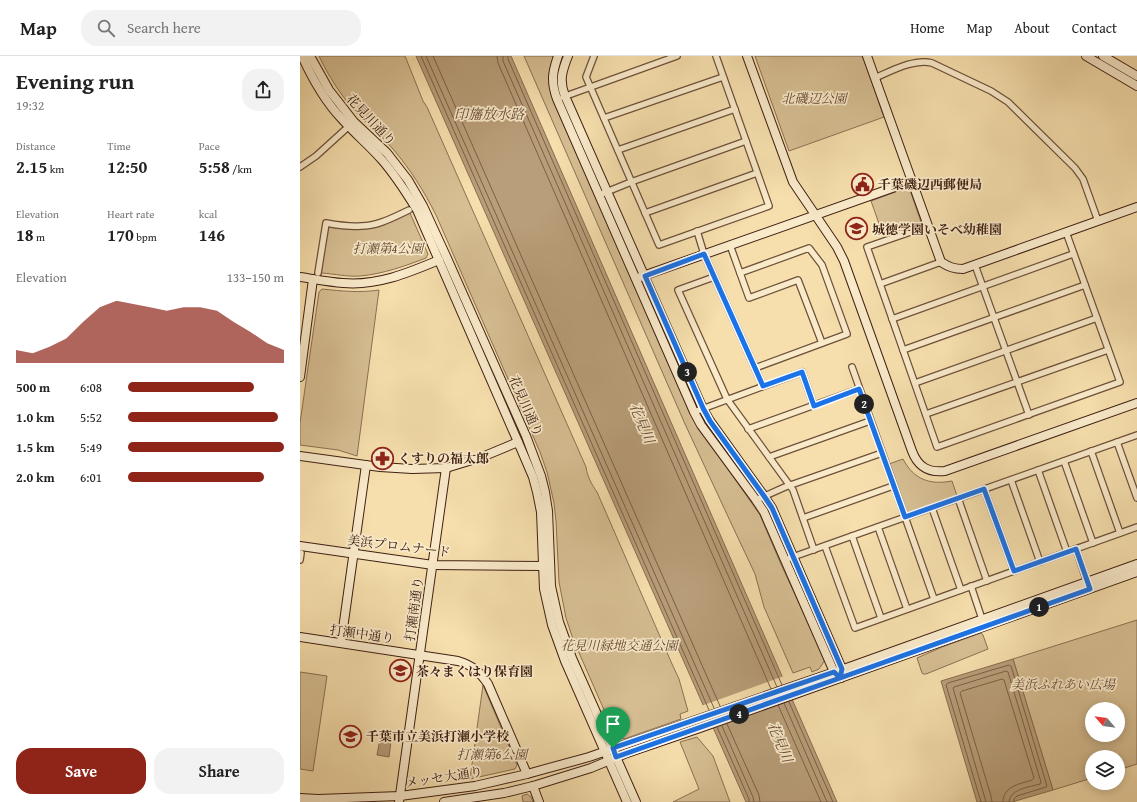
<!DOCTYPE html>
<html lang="en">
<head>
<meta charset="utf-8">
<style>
	:root { --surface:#fff; --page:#f2f2f2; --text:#222; --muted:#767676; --line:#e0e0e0; --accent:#8f2418 }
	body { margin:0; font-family:"Gentium Book Plus","Noto Serif JP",serif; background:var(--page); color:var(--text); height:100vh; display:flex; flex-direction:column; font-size:15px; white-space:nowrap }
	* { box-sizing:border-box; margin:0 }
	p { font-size:13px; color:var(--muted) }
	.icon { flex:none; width:22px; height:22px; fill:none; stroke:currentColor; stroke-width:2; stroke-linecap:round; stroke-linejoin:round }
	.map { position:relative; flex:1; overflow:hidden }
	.panel { display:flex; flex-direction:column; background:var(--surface); width:300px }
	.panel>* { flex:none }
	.needle { width:26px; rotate:298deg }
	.fabs { position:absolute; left:785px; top:646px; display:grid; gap:8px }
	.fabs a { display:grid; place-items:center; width:40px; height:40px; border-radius:50%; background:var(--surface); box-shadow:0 2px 10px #0003; font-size:20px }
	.pin { position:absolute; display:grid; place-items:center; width:34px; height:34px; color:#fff; margin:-41px -17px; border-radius:50% 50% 50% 0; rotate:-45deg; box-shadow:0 0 4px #0007 }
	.pin .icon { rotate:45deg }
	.km { position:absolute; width:20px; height:20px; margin:-10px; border-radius:50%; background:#222; color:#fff; font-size:11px; line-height:20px; text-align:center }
	.round { display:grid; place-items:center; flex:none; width:42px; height:42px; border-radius:16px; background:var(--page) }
	.headline { display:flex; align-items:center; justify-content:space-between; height:68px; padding:0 16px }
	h1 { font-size:22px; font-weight:600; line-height:30px }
	.figures { display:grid; grid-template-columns:repeat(3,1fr); gap:6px; height:68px; padding:4px 16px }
	.figures div { display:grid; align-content:center }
	.figures b { font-size:17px; font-weight:600 }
	.figures small { font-size:11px; font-weight:400 }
	.figures p { font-size:11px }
	.chart { height:112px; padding:8px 16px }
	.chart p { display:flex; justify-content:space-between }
	.chart svg { width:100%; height:72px; margin-top:4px; fill:var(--accent); opacity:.7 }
	.cta { display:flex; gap:8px; margin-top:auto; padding:8px 16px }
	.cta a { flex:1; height:46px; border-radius:16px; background:var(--accent); color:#fff; font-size:16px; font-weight:600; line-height:46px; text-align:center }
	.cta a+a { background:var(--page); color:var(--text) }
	ul { padding:0 16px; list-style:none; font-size:13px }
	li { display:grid; grid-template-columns:64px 48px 1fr; align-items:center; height:30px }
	li i { height:10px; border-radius:5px; background:var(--accent) }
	header { display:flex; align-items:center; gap:24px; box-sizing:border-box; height:56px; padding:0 20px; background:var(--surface); border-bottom:1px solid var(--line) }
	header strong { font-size:19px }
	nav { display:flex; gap:22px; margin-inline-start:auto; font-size:14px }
	.search { width:280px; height:36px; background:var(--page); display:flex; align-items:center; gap:10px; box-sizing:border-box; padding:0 14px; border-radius:16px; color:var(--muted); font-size:15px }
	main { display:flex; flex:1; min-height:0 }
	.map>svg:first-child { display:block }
	.green { fill:#d7bf93; stroke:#8b7053; fill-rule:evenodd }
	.water { fill:#b89e79; stroke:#886c50 }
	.pier { fill:#f6dfad }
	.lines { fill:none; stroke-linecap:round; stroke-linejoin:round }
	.shore { stroke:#7c5f46; stroke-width:1 }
	.street-casing { stroke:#6d503a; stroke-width:8 }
	.secondary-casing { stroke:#3f2013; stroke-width:10 }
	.street { stroke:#f9eaca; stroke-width:5.5 }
	.secondary { stroke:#f9eaca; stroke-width:8 }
	.route-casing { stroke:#fff; stroke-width:8 }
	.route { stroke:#1a73e8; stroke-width:5 }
	.labels { text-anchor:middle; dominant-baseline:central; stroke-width:3.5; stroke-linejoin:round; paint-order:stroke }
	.park-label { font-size:13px; font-style:italic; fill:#654833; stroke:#f9eaca }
	.street-label { font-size:13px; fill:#3f2013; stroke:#f9eaca }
	.poi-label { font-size:13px; font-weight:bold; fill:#3f2013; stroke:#f9eaca; text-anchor:start }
	.water-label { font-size:14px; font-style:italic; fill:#694c37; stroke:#f9eaca }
</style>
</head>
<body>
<header>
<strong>Map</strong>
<div class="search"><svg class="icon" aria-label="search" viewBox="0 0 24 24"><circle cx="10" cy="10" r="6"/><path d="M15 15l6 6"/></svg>Search here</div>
<nav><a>Home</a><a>Map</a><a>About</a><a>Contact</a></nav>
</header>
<main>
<section class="panel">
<div class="headline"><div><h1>Evening run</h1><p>19:32</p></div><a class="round"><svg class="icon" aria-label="share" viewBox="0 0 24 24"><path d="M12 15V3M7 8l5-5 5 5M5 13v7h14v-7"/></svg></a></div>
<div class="figures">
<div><p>Distance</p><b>2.15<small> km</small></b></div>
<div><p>Time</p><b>12:50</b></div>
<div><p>Pace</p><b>5:58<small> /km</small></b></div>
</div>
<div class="figures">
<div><p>Elevation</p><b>18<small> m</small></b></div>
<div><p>Heart rate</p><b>170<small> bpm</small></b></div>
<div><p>kcal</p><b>146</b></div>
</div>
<div class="chart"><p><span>Elevation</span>133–150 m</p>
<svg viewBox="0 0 160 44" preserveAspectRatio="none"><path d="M0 44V36L10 38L20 34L30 29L40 19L50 10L60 6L70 8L80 10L90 12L100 10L110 10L120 12L130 19L140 25L150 32L160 36V44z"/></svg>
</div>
<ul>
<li><b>500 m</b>6:08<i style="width:81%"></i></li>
<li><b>1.0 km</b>5:52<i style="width:96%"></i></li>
<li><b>1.5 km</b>5:49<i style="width:100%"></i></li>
<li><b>2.0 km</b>6:01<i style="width:87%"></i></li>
</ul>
<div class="cta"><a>Save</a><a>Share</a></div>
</section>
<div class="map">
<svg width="837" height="746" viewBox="0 0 837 746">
	<rect width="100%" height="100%" fill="#f6dfad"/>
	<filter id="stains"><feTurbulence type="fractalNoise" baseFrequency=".005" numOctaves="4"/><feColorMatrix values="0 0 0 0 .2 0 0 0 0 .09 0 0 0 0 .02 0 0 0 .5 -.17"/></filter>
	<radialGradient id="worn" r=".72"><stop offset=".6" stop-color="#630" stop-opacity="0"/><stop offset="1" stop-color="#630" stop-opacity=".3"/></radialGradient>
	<g class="green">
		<path d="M19,0h86l18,45 4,6 159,360c1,9 6,18 11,25l75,172 7,15 9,32 -8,3 1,5 -57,20 -9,-4 -42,-96 -7,-21 -7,-36 -3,-61 -2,-18 -7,-31 -7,-20 -104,-237c-12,-24 -26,-46 -43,-66 -12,-14 -27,-26 -39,-39 -14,-16 -26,-35 -35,-54z"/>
		<path d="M224,0h30c-5,19 -5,25 -1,44h2l140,321 65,94 20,47 45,98 -6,9 -7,3 -2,-5 -17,6 -29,-66 -9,-33 -24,-51 -46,-99z"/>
		<polygon points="455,0 563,0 584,61 489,95"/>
		<polygon points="606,132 610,134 621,166 621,169 584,182 571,145"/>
		<path d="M110,157l18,41 -2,4c-21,8 -43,16 -66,18 -12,1 -25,-2 -38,-3l-1,-1 6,-45c11,1 23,3 35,2 17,-1 33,-9 48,-16z"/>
		<polygon points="346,230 396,345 394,344 344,231"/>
		<path d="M22,233c19,2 38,4 57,1l-22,166 -19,-6 -38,-5v-22l19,-131z"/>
		<path d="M603,403c11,21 27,26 49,22l5,15 -49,17 -2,-1 -17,-48z"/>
		<path d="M837,564v144l-19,6v-13h-26v21l-39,12 -40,-131zM792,653h26v26h-26z"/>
		<polygon points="681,577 683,579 688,593 626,618 623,618 622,617 617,602 642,591"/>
		<polygon points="0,616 27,620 13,715 0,713"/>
		<polygon points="183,629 217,709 215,713 170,723"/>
		<polygon points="397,681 413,700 430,746 373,746 399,733 380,686"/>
		<polygon points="227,738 231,741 233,746 223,746 222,740"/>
	</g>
	<g class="water">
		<polygon points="116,0 211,0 537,746 446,746"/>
		<polygon points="713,603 753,734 712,746 677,746 641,625"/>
		<polygon points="81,677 92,678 89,701 77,699"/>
	</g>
	<polygon class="pier" points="484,620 494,643 411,673 403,655 419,649 403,655 401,650"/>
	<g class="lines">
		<g class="shore">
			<polyline points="121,0 409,654"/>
			<polyline points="126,0 414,652"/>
			<polyline points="133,0 420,650"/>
			<polyline points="197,0 198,7 471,633"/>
			<polyline points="203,0 203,5 477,631"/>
			<polyline points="208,0 208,3 482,629"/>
			<polyline points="489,646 533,746"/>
			<polyline points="484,647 527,746"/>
			<polyline points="478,649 521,746"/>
			<polyline points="427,668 459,739 460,746"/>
			<polyline points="422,670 453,741 454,746"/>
			<polyline points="417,671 449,743 449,746"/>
			<polyline points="681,746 646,629 648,627 709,609 711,610 747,730 746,731 717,740 714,743 714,746"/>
			<path d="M686,746l-33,-114 1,-1 52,-16 2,1 33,110 -1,2c-11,3 -30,5 -31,18"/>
			<path d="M692,746l-1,-6 -31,-103 2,-2 40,-12 2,1 30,98 -2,2c-12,4 -29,6 -29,22"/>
		</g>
		<defs>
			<g id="street">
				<polyline points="294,0 286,21 359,189 469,150 416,0"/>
				<path d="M575,22c16,-7 40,-20 57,-15l59,28 17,11 67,66 8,11 15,42"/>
				<polyline points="263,41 377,0"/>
				<polyline points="304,62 423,21"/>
				<polyline points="318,94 435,53"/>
				<polyline points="0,111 16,100 48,71"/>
				<polyline points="299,139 331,126 446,85"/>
				<polyline points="345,157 457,117"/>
				<polyline points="628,170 567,191 637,391 820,326 766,176"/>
				<polyline points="397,175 404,198 463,330"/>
				<polyline points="430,189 440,217 509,192 522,209 547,278 455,312"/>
				<polyline points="675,209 729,359"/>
				<path d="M18,217l8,-50c11,2 23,4 35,3 17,0 33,-9 48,-16"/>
				<polyline points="440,217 449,242 498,224 522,287"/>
				<polyline points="414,221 378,234 427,343 493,434 514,494"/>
				<polyline points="580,228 641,206"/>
				<polyline points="592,263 773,198"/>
				<polyline points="603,294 785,229"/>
				<polyline points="552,311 634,543"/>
				<polyline points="615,327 797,262"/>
				<polyline points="394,356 502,316 514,350"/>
				<polyline points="626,358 808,294"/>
				<polyline points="448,373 559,333"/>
				<polyline points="817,386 837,442"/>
				<polyline points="791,395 820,477"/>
				<polyline points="469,401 570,365"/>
				<polyline points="764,405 793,487"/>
				<polyline points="738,414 767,496"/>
				<polyline points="711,424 740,506"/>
				<polyline points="684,433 714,515"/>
				<polyline points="658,442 687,525"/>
				<polyline points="456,444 485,431 582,397"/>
				<polyline points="632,452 661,534"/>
				<polyline points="503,462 593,430"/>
				<polyline points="578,471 607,553"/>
				<polyline points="552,480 581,562"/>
				<polyline points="525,490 555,572 837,471"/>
				<polyline points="776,493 788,529"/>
				<polyline points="490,502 837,379"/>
				<polyline points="0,504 1,497"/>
				<polyline points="671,530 683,566"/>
			</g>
			<g id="secondary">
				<path d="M2,0c10,22 22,44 39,62 13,15 28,27 41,42 13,15 24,32 35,50l101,232 15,35 4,15 4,20 3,77 8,36 13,36 62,141"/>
				<polyline points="10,0 29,34 54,66 87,97 108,124 123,150 146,200 226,380 241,420 245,436 248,455 251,530 259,566 272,602 336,746"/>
				<path d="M258,0c-6,17 -7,26 -1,43l137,313 7,13 55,75 8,12 70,160 7,6 1,-9 -70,-161 -8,-12 -54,-75 -7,-12 -138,-313c-6,-15 -3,-25 3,-40"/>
				<path d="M447,0l46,126 44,65 7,14 68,190c6,16 16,22 33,20l192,-68"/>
				<path d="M567,0l74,206c8,5 13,7 22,7l174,-62"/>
				<polyline points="786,0 837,30"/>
				<polyline points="803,0 837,20"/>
				<path d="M0,221c14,2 29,5 43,6 34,3 65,-10 96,-23"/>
				<polyline points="340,221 612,125"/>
				<polyline points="0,321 13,223"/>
				<polyline points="0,400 80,411 112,413 146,412 182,401 218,386"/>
				<polyline points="0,490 133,509 243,510"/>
				<path d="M0,581l158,24c14,4 22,11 30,23l39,90"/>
				<polyline points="41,587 66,409"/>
				<polyline points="233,730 239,746"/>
				<polyline points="0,742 18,743 100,740 175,730 227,718 289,701 552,610 837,508"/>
				<polyline points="99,746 146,412"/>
				<polyline points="144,746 204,737 233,730 291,712 327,697 400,672 837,516"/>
			</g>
		</defs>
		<use href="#street" class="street-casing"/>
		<use href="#secondary" class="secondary-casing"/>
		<use href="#street" class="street"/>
		<use href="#secondary" class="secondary"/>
	</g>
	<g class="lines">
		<defs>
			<polyline id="route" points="313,692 534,616 540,622 790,533 776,493 714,515 684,433 605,461 559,333 514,350 502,316 463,330 404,198 345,220 403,352 410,365 464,440 472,452 542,613 540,622 316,701 313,692"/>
		</defs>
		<use href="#route" class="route-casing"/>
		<use href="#route" class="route"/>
	</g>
	<defs>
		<symbol id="civic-ring" viewBox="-11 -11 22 22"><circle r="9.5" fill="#f9eaca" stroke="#8f2418" stroke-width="1.5"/><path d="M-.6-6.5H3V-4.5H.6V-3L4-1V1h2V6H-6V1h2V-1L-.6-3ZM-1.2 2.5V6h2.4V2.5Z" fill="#8f2418"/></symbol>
		<symbol id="school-ring" viewBox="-11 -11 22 22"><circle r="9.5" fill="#f9eaca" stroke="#8f2418" stroke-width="1.5"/><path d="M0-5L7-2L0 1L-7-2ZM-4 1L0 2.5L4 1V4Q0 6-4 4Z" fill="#8f2418"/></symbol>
		<symbol id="pharmacy-ring" viewBox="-11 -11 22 22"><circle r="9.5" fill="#f9eaca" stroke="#8f2418" stroke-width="1.5"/><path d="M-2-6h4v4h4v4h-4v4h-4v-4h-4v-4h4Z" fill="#8f2418"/></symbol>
	</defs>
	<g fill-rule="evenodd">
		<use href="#civic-ring" x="550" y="116" width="25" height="25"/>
		<use href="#school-ring" x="544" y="160" width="25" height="25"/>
		<use href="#pharmacy-ring" x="70" y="390" width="25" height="25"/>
		<use href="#school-ring" x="88" y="602" width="25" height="25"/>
		<use href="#school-ring" x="38" y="668" width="25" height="25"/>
	</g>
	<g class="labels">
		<g class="park-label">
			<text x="514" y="42">北磯辺公園</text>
			<text x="88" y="192">打瀬第4公園</text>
			<text x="319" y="589">花見川緑地交通公園</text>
			<text x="763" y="628">美浜ふれあい広場</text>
			<text x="192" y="698">打瀬第6公園</text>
		</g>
		<g class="street-label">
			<text transform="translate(71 64) rotate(47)">花見川通り</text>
			<text transform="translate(226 350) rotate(66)">花見川通り</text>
			<text transform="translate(99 490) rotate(7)">美浜プロムナード</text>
			<text transform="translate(114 553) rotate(-82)">打瀬南通り</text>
			<text transform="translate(62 578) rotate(8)">打瀬中通り</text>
			<text transform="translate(144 721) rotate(-9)">メッセ大通り</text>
		</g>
		<g class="poi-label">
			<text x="578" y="128">千葉磯辺西郵便局</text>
			<text x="572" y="173">城徳学園いそべ幼稚園</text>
			<text x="98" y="402">くすりの福太郎</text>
			<text x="116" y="615">茶々まくはり保育園</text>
			<text x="66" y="680">千葉市立美浜打瀬小学校</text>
		</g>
		<g class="water-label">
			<text x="189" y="58">印旛放水路</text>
			<text transform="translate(342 367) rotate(67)">花見川</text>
			<text transform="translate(480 686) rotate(67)">花見川</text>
		</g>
	</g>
	<rect width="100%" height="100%" filter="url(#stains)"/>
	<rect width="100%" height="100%" fill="url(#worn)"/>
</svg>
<div class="fabs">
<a><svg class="needle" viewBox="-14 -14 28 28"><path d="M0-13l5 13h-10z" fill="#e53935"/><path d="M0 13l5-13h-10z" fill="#767676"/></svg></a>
<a><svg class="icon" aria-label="layers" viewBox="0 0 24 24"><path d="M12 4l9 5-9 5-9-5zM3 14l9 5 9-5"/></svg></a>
</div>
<div class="pin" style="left:313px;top:692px;background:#1e9e55"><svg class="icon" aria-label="arrive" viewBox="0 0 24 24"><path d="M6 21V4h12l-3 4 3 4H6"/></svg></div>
<b class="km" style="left:739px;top:551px">1</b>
<b class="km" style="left:564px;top:348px">2</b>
<b class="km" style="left:387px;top:316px">3</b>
<b class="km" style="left:439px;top:658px">4</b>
</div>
</main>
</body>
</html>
